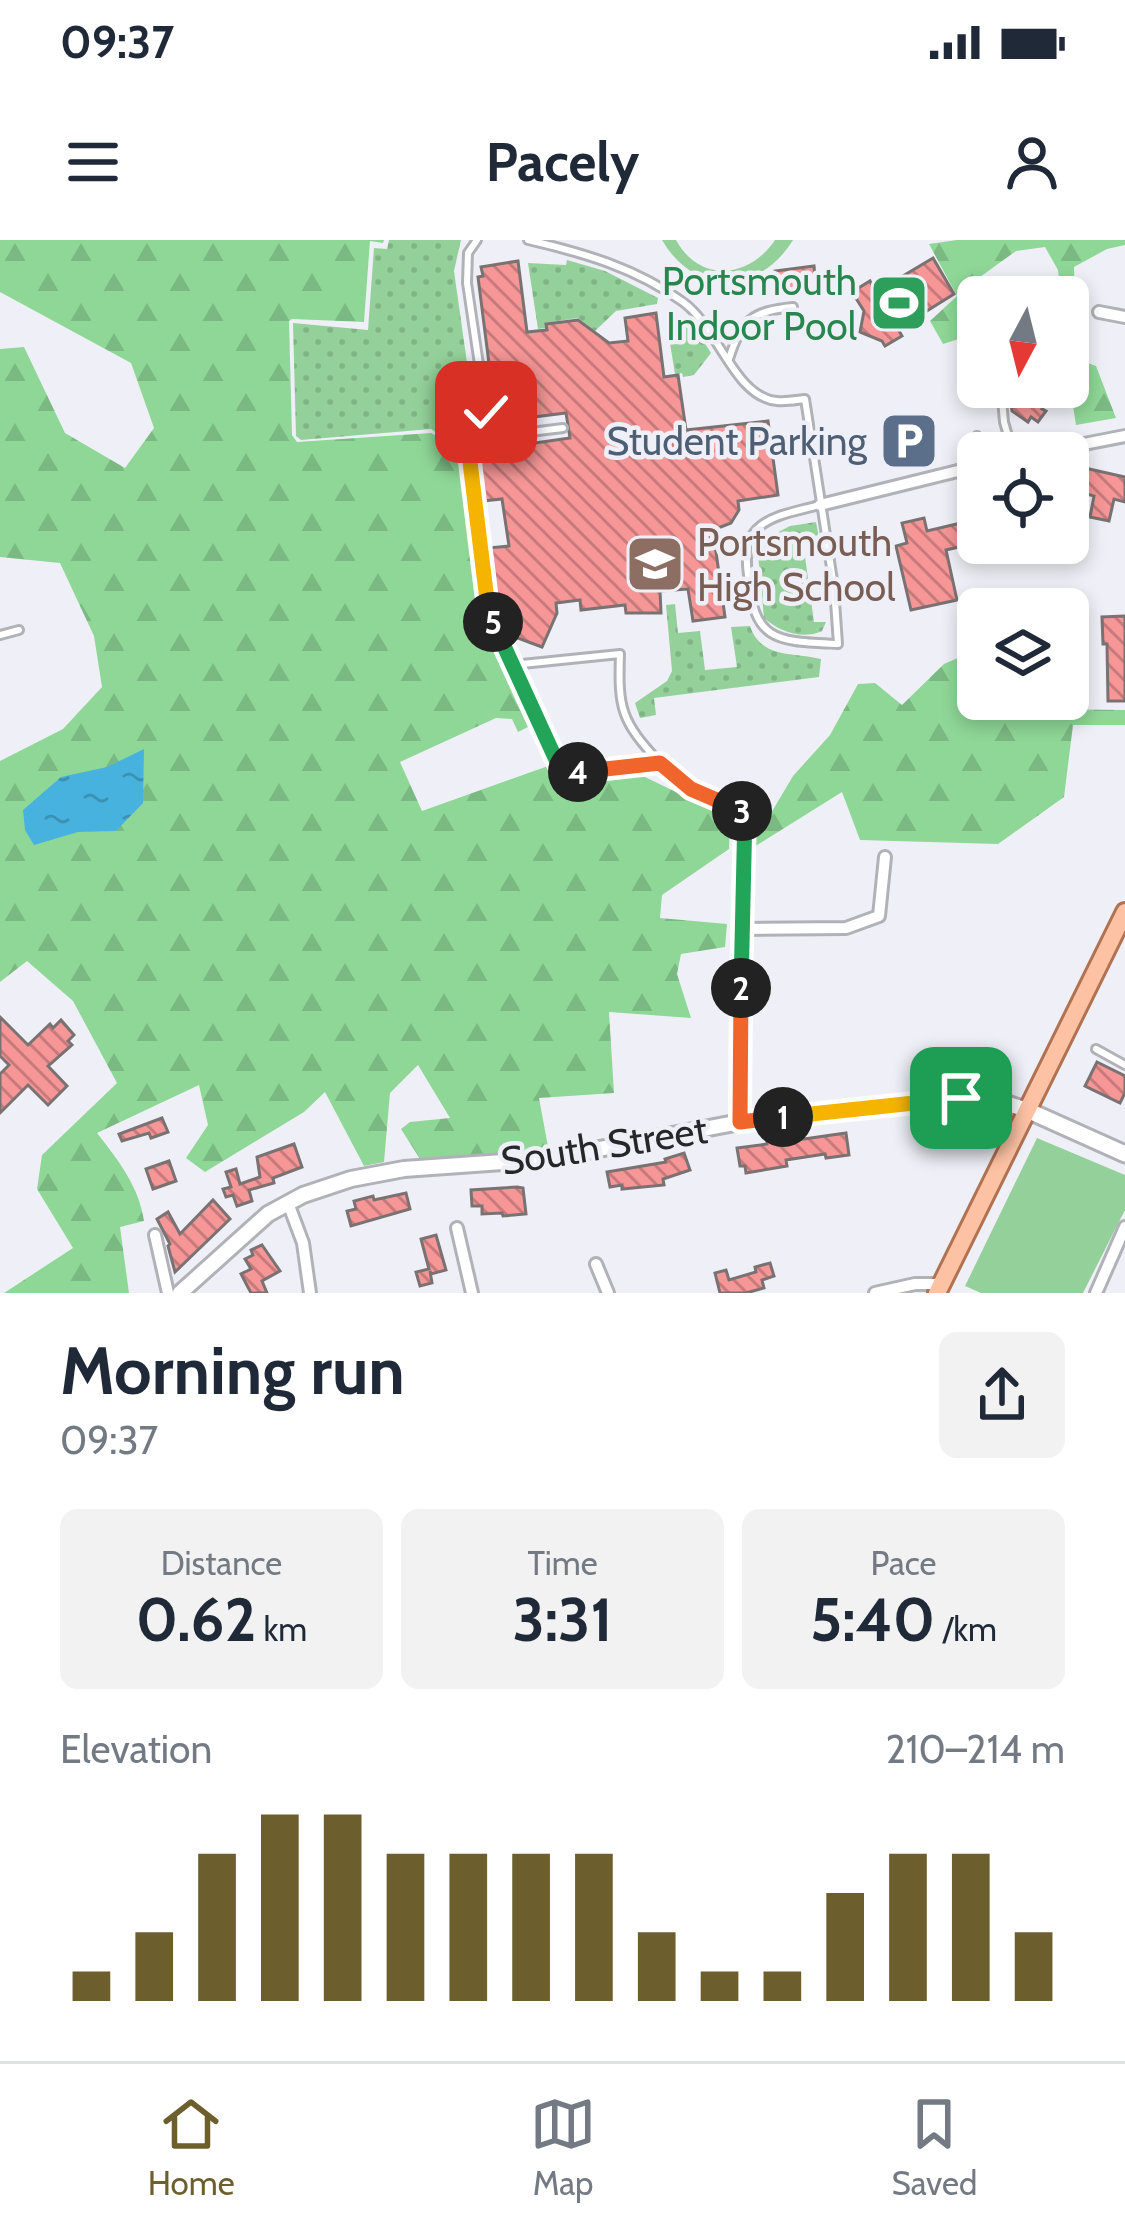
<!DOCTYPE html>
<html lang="en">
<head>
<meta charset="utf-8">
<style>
	:root { --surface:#fff; --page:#f2f2f3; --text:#1f2937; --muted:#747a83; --line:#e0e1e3; --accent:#6d5f2d }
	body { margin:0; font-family:Cabin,sans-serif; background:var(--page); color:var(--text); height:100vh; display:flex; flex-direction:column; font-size:45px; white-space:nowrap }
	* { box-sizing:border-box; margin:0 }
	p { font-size:39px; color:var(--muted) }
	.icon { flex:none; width:66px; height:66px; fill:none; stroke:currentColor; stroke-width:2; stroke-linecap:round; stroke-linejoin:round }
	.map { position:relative; height:1053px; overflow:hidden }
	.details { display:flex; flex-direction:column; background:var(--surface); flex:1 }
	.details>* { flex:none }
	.needle { width:78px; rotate:187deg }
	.fabs { position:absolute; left:957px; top:36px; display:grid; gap:24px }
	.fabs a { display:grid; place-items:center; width:132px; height:132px; border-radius:18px; background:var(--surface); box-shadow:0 6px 18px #0003; font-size:60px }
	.pin { position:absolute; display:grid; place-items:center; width:102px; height:102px; color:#fff; margin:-51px; border-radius:24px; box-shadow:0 6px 18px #0006 }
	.km { position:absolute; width:60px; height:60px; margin:-30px; border-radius:50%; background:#222; color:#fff; font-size:33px; line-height:60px; text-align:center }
	.round { display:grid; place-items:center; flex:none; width:126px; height:126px; border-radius:18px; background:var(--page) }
	.headline { display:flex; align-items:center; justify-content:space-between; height:204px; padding:0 60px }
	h1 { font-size:66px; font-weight:700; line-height:90px }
	.figures { display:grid; grid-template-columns:repeat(3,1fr); gap:18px; height:204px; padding:12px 60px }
	.figures div { display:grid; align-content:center; border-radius:18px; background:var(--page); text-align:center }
	.figures b { font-size:60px; font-weight:700 }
	.figures small { font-size:33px; font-weight:400 }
	.figures p { font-size:33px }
	.chart { height:336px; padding:24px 60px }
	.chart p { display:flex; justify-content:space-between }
	.chart svg { width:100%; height:216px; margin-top:12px; stroke:var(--accent); stroke-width:6 }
	.status { display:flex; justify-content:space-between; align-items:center; height:84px; padding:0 60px; background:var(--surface); direction:ltr }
	.status svg { height:33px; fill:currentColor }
	header { display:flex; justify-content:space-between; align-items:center; height:156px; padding:0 60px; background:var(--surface); font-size:54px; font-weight:700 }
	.menu { display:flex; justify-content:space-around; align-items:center; height:168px; border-top:3px solid var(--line); background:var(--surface); font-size:33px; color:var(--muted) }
	.menu a { display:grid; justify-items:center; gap:6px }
	.menu .active { color:var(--accent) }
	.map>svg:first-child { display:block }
	.grass { fill:url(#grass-dots) }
	.forest { fill:url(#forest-firs) }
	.green { fill:#94d19a }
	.water { fill:url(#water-ripples) }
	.building { fill:url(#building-back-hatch); stroke:#7a7272; stroke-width:3 }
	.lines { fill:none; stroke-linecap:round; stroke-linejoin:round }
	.service-casing { stroke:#b1b2b8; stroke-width:12 }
	.minor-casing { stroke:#b1b2b8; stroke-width:16 }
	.tertiary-casing { stroke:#b1b2b8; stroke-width:20 }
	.secondary-casing { stroke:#b1b2b8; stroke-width:21 }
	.primary-casing { stroke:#b17252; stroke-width:22 }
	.service { stroke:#fff; stroke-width:6 }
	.minor { stroke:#fff; stroke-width:10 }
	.tertiary { stroke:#fff; stroke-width:14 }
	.secondary { stroke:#fff; stroke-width:15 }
	.primary { stroke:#fdc2a4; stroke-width:16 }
	.split-1-casing { stroke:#fff; stroke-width:24 }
	.split-2-casing { stroke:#fff; stroke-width:24 }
	.split-3-casing { stroke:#fff; stroke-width:24 }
	.split-4-casing { stroke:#fff; stroke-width:24 }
	.split-5-casing { stroke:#fff; stroke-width:24 }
	.split-6-casing { stroke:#fff; stroke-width:24 }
	.split-1 { stroke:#f5b400; stroke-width:15 }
	.split-2 { stroke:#f0652b; stroke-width:15 }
	.split-3 { stroke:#22a559; stroke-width:15 }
	.split-4 { stroke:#f0652b; stroke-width:15 }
	.split-5 { stroke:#22a559; stroke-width:15 }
	.split-6 { stroke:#f5b400; stroke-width:15 }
	.labels { text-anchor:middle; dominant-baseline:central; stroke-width:9; stroke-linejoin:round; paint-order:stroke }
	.leisure-label { font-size:39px; fill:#27864d; stroke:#eff0f7; text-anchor:end }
	.service-label { font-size:39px; fill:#4e5e75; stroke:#eff0f7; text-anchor:end }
	.education-label { font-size:39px; fill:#785e54; stroke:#eff0f7; text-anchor:start }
	.street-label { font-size:39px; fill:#27272a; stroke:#eff0f7 }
</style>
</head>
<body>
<div class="status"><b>09:37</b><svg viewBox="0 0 49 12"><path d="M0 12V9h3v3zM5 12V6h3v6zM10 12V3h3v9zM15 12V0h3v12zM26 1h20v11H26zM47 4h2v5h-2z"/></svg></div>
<header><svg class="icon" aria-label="menu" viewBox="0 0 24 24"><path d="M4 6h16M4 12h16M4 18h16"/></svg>Pacely<svg class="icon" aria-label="person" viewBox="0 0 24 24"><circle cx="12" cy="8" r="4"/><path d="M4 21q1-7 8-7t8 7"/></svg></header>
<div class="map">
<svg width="1125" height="1053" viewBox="0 0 1125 1053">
	<defs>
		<pattern id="grass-dots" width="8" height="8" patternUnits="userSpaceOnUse" patternTransform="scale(3)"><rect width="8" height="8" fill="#94d19a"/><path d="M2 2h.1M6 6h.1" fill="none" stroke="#80b385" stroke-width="1.8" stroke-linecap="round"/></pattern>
		<pattern id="forest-firs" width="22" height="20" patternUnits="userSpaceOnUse" patternTransform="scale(3)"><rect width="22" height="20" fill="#8fd797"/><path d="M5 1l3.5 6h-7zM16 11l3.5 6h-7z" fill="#7bb982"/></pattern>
		<pattern id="water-ripples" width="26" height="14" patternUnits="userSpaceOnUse" patternTransform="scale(3)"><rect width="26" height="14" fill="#48b2de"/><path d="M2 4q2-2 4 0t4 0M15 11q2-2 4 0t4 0" fill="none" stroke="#3c91b4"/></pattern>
		<pattern id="building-back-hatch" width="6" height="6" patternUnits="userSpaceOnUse" patternTransform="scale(3)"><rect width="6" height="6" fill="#f69696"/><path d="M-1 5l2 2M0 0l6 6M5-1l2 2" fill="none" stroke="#c77a7b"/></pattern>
	</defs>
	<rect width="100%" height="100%" fill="#eff0f7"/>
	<g class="grass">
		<polygon points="389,0 461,0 454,31 473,165 463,190 441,195 431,189 301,200 296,196 293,83 368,90 374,8 387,9"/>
		<polygon points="567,20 605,31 658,58 657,64 616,71 595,91 578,78 545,83 545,88 538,89 528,23 566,25"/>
		<polygon points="692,83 711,113 694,135 683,137 682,133 675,134 667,85"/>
		<path d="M816,282l3,16 -16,4 11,80h12l-4,9c-20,9 -42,1 -58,-13l-7,-75 33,-17z"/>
		<path d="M675,364l3,29 22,-2 5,39 32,-3 -6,-40 19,-1c11,33 44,26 71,33l-2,18 -165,21 2,17 -16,3 -5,-15 32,-22 5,-10 -6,-66z"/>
	</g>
	<g class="forest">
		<path d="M0,0h384l-1,3 -13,-2 -6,81 -72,-3 -3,2 3,114 5,7 134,-9 9,5 15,-3 7,20 19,165 49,106 -12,6 -6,-13 -16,-1 -96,44 22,49 129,-46 17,16 73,-6 82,40 7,9 -1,25 -67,46 -2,23 67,6 -2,23 -44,7 -4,20 14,44 -82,-6 5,81 -75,5 10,54 -129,7 -19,-30 9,-7 40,-4 -32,-53 -28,28 -6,69 -20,4 -39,-74 -21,20 -99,60 -19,-14 22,-33 -9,-40 -102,48c21,27 42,53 47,88l-24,6 9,66h-125l69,-45 -36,-59 5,-34 75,-72 -44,-82 -46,-40 -27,21v-221l63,-32 39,-42 -8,-51 -34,-73 -60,-6v-208l24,-2 41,86 60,35 29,-40 -23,-65 -131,-71z"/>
		<polygon points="957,0 1125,0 1125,5 1107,9 1074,27 1076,103 1082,121 1096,126 1116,178 1076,185 1068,134 1068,57 1061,57 1058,30 1045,7 1016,11 980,37 978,93 943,104 930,81 957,56 929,4"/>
		<polygon points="978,409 978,459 1035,459 1037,469 1125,470 1125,485 1073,485 1064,557 998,604 860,600 842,552 749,610 793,536 830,495 858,444 875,443 902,465 944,424"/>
	</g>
	<g class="green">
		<path d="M662,0h14c24,44 74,38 99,0h18c-34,55 -98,57 -131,0z"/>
		<polygon points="1037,898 1125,935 1125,970 1083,1053 981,1053 965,1046"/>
	</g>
	<polygon class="water" points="144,509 143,563 116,591 78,592 34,605 25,590 23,570 61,537 107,527"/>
	<g class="building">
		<polygon points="933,18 954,54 898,89 902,96 885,106 882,101 860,92 864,71 852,52 870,41 872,45 876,43 881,49"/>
		<polygon points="518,21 527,92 547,90 546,84 578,80 609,103 628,101 625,78 656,73 664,137 678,135 686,190 768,181 778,255 738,261 739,270 731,283 713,290 725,377 693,381 688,349 660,351 661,373 626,373 625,365 581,370 580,360 556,363 557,373 542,407 507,394 502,360 494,361 488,308 509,306 502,259 482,261 477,215 478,211 570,198 566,173 502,181 501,170 495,171 478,37 483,36 481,27"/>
		<polygon points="814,26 816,48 778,53 775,31"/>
		<polygon points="1009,147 1066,147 1067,157 1050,157 1042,169 1046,171 1038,182 1031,177 1028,182 1012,171"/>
		<polygon points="1085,228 1125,237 1125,262 1114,259 1109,281 1090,277 1094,256 1080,252"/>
		<polygon points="924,278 927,291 978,279 978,303 1006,303 1007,307 974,314 972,304 946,310 957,360 911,370 896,306 907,303 902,283"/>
		<polygon points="1125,376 1125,461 1108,461 1107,404 1103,404 1102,377"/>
		<polygon points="0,777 28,805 50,784 53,788 61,780 74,795 68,801 72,805 48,826 67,846 48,865 28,845 0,873 0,834 9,825 0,816"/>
		<polygon points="1097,822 1125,836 1125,853 1120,863 1085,846"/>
		<polygon points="162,878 168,892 151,898 149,893 122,901 119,894"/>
		<polygon points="846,893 849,915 826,918 825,914 786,920 787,926 746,933 745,926 740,926 737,908 767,904 767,901 783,898 783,902"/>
		<polygon points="294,904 302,927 273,938 274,943 249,950 252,961 237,966 233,955 226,957 223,949 231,947 226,932 236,929 240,944 260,937 257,917"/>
		<polygon points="684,913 690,930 663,939 664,945 622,949 622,945 610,947 607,932 666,922 665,919"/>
		<polygon points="169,921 176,941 153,949 146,929"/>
		<polygon points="517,947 523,948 526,974 503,976 502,973 482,974 482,966 472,966 471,950"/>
		<polygon points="406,953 410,969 351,986 347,971 356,969 354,961 373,956 374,960"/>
		<polygon points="213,960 230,979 175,1032 168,1006 170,1004 157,979 168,972 180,994"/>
		<polygon points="436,995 446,1030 431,1034 430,1031 432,1043 420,1046 416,1032 429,1029 421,999"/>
		<polygon points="262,1005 280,1031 262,1041 267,1053 251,1053 241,1034 251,1029 245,1019 253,1015 251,1010"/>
		<polygon points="770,1023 774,1036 762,1040 764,1048 746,1053 720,1053 715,1033 726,1030 729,1040 756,1032 755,1027"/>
	</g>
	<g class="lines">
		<defs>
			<g id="service">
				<polyline points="477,0 468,13 467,43 486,172 469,214 487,368 526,460 558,524 566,530 578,532 660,523 691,549 745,572 742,610"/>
				<path d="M528,0c56,13 108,28 155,62 36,26 51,95 94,99 9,1 19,-1 28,-2l29,188 4,57c-61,-3 -84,-1 -90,-69 -2,-15 -3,-34 9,-46 15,-15 42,-18 62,-24"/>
				<path d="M729,119c12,-39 23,-48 64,-52"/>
				<polyline points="1001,147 1004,182 1013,213"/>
				<polyline points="971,161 984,160 983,147"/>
				<polyline points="977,196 980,213"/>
				<polyline points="474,199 563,188"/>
				<polyline points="1031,303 1034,314"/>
				<polyline points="0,395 19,390"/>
				<path d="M512,425l108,-11c-2,55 1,67 40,109"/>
				<polyline points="1096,809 1125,825"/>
			</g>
			<g id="minor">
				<polyline points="1099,72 1125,77"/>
				<polyline points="1038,213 1125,196"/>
				<polyline points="820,265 978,226"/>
				<polyline points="743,689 846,688 879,676 885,617"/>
				<polyline points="740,882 742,610"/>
				<polyline points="288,963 303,1003 310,1053"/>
				<polyline points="457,988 472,1053"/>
				<polyline points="155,995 168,1053"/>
				<polyline points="596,1024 608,1053"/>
				<polyline points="875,1053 915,1044 941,1044"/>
				<polyline points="1096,1053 1125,987"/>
			</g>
			<polyline id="tertiary" points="180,1053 268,974 303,955 351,939 404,929 547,919 740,882 961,858 987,857 1027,870"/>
			<polyline id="secondary" points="1027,870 1125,914"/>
			<polyline id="primary" points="937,1053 1125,672"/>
		</defs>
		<use href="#service" class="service-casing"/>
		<use href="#minor" class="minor-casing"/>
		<use href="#tertiary" class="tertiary-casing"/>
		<use href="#secondary" class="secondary-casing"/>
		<use href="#primary" class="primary-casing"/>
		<use href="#service" class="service"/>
		<use href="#minor" class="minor"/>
		<use href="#tertiary" class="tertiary"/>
		<use href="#secondary" class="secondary"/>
		<use href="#primary" class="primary"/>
	</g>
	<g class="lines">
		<defs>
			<polyline id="split-1" points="783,877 961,858"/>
			<polyline id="split-2" points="741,748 740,882 783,877"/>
			<polyline id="split-3" points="741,748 745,572 742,571"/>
			<polyline id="split-4" points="578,532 660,523 691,549 742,571"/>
			<polyline id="split-5" points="493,382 558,524 566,530 578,532"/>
			<polyline id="split-6" points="486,172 469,214 488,368 493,382"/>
		</defs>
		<use href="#split-1" class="split-1-casing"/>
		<use href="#split-2" class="split-2-casing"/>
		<use href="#split-3" class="split-3-casing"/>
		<use href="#split-4" class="split-4-casing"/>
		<use href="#split-5" class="split-5-casing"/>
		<use href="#split-6" class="split-6-casing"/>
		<use href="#split-1" class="split-1"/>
		<use href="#split-2" class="split-2"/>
		<use href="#split-3" class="split-3"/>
		<use href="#split-4" class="split-4"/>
		<use href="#split-5" class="split-5"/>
		<use href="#split-6" class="split-6"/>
	</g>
	<defs>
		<symbol id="stadium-square" viewBox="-11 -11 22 22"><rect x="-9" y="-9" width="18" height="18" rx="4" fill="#2e9e5b" stroke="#eff0f7"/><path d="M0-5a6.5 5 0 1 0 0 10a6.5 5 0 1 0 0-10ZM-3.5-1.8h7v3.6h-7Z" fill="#fff"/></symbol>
		<symbol id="parking-square" viewBox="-11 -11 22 22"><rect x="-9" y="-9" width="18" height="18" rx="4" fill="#5c6f8a" stroke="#eff0f7"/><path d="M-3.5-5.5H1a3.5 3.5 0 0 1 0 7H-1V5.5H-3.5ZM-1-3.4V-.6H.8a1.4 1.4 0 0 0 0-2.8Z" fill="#fff"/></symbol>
		<symbol id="school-square" viewBox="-11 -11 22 22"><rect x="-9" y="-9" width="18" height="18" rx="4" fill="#8d6e63" stroke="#eff0f7"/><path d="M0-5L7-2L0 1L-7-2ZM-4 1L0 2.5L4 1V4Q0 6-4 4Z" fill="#fff"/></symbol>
	</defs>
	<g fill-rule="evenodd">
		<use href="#stadium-square" x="866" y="30" width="66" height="66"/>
		<use href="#parking-square" x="876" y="168" width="66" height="66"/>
		<use href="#school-square" x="622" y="291" width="66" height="66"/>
	</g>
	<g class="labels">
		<g class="leisure-label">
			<text x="857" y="41">Portsmouth<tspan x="857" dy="45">Indoor Pool</tspan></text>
		</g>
		<g class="service-label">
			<text x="867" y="201">Student Parking</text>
		</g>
		<g class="education-label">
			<text x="697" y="302">Portsmouth<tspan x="697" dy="45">High School</tspan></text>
		</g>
		<g class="street-label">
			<text transform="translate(604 905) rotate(-9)">South Street</text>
		</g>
	</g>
</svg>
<div class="fabs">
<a><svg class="needle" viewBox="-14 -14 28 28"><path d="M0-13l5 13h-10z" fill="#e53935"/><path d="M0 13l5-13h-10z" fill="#747a83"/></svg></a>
<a><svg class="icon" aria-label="locate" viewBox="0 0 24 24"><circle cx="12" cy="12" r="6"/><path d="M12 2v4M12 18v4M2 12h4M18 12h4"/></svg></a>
<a><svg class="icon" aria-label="layers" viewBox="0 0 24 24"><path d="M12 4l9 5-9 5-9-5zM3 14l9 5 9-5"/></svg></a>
</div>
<div class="pin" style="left:961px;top:858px;background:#1e9e55"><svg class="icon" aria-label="arrive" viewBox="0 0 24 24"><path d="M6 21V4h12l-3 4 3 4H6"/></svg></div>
<div class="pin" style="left:486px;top:172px;background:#d93025"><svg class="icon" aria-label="check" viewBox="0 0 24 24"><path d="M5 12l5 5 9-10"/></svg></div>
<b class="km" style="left:783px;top:877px">1</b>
<b class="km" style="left:741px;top:748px">2</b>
<b class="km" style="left:742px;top:571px">3</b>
<b class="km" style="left:578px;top:532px">4</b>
<b class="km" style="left:493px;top:382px">5</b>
</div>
<section class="details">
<div class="headline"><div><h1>Morning run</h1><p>09:37</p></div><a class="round"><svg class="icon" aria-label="share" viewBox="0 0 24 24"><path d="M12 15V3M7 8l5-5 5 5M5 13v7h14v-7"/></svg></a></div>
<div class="figures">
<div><p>Distance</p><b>0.62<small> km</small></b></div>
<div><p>Time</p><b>3:31</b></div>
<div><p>Pace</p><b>5:40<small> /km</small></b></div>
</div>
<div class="chart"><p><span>Elevation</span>210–214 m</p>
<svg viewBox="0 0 160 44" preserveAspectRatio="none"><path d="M5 44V38M15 44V30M25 44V14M35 44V6M45 44V6M55 44V14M65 44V14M75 44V14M85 44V14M95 44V30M105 44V38M115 44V38M125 44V22M135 44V14M145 44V14M155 44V30"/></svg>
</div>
</section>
<nav class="menu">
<a class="active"><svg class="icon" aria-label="home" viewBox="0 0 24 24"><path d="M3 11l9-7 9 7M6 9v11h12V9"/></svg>Home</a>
<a><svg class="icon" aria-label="map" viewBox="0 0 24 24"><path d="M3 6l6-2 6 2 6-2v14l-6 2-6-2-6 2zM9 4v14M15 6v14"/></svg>Map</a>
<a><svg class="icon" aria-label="saved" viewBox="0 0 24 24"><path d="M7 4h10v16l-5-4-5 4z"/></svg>Saved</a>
</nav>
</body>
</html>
